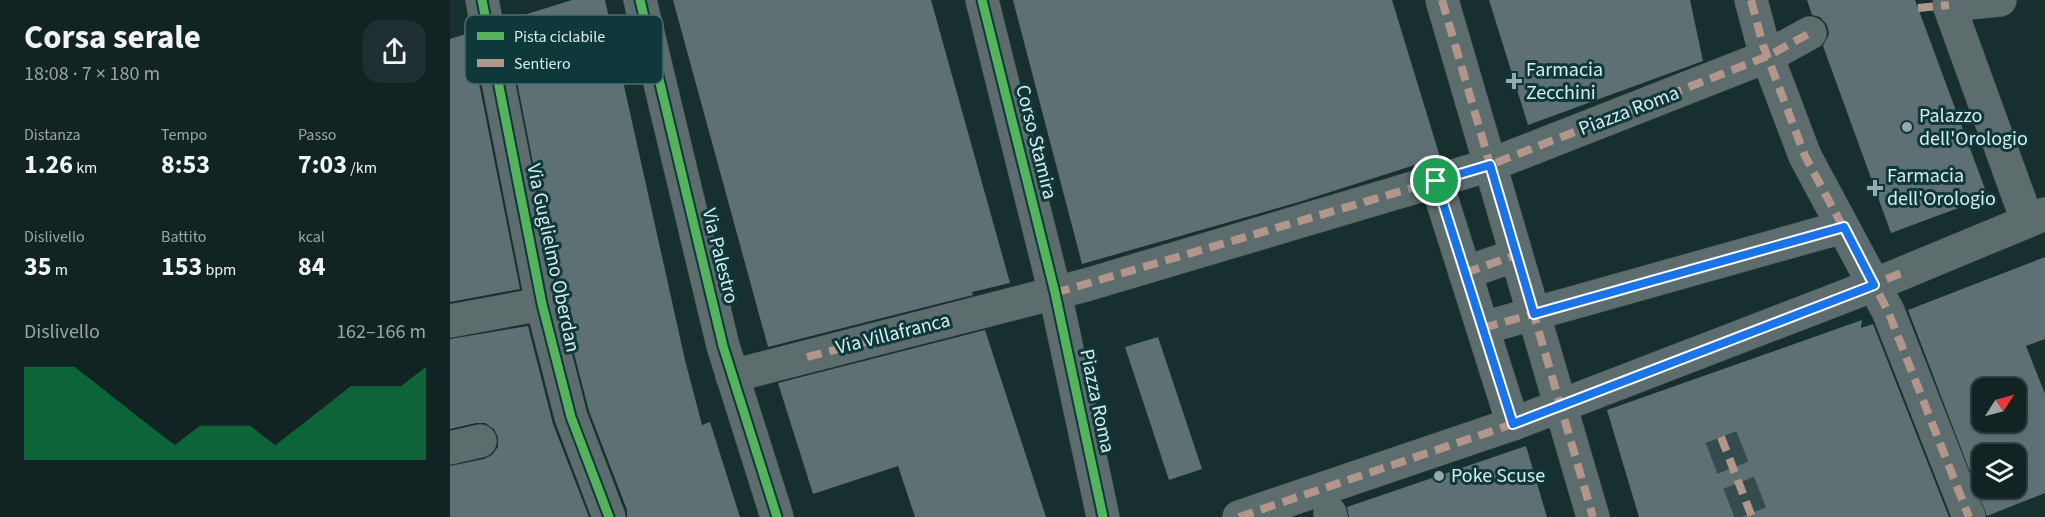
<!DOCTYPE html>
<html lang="it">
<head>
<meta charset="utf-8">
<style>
	:root { --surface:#122324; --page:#1f2f31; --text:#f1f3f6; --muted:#9ca4a6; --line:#314041; --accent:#0b8043 }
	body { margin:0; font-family:"Source Sans 3",sans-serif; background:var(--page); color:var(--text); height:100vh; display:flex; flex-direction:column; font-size:22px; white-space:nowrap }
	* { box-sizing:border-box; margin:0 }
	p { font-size:20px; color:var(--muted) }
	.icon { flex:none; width:33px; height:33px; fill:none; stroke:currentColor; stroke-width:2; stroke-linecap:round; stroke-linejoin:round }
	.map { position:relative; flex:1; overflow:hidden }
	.drawer { display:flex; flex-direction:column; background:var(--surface); width:450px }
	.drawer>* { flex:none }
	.needle { width:39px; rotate:54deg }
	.fabs { position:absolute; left:1522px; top:378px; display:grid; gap:12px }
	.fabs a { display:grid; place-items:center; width:54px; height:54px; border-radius:12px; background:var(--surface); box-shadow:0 2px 4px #0004,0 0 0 2px var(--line); font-size:30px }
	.pin { position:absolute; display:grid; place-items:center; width:51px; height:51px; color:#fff; margin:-26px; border:3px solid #fff; border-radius:50%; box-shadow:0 2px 6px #0007 }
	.round { display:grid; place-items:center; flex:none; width:63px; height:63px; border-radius:18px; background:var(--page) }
	.headline { display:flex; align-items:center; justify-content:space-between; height:102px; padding:0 24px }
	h1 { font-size:33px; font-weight:700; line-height:45px }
	.figures { display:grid; grid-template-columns:repeat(3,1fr); gap:9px; height:102px; padding:6px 24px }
	.figures div { display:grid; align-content:center }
	.figures b { font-size:26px; font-weight:700 }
	.figures small { font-size:16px; font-weight:400 }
	.figures p { font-size:16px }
	.chart { height:168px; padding:12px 24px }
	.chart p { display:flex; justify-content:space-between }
	.chart svg { width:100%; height:108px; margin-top:6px; fill:var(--accent); opacity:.7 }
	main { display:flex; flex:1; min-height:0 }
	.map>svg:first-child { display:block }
	.building { fill:#5f7074; fill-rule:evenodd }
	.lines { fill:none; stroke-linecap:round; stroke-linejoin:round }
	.minor-tunnel { stroke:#354c4c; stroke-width:33; stroke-dasharray:33 16; stroke-linecap:butt }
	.minor-casing { stroke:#384a4b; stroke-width:34 }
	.minor { stroke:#5d6c6d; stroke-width:33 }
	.quiet { stroke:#b2968c; stroke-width:8; stroke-dasharray:15 8; stroke-linecap:butt }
	.cycleway-casing { stroke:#0e383a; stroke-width:13 }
	.cycleway { stroke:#56b35d; stroke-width:9 }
	.route-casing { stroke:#fff; stroke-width:12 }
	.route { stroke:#1a73e8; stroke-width:8 }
	.poi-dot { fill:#95aaac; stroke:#0e383a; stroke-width:2 }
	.labels { text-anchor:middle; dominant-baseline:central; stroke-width:6; stroke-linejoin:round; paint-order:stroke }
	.poi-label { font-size:20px; fill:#d8edee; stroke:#0e383a; text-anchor:start }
	.street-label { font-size:20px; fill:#d8edee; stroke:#0e383a }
	.key { fill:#0e383a; stroke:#4b6e70; stroke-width:1.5 }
	.key-label { font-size:16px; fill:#d8edee }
</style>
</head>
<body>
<main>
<section class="drawer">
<div class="headline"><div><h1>Corsa serale</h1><p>18:08 · 7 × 180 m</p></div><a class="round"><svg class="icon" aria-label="share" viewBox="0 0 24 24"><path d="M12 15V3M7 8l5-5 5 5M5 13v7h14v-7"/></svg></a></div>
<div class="figures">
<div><p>Distanza</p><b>1.26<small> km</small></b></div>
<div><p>Tempo</p><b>8:53</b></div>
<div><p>Passo</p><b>7:03<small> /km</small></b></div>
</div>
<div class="figures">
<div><p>Dislivello</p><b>35<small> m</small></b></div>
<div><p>Battito</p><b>153<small> bpm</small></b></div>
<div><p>kcal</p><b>84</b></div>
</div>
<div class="chart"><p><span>Dislivello</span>162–166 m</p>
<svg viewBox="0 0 160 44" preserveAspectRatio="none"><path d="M0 44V6L10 6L20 6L30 14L40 22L50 30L60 38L70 30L80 30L90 30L100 38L110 30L120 22L130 14L140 14L150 14L160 6V44z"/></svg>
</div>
</section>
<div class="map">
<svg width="1595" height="517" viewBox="0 0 1595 517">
	<rect width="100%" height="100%" fill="#182f30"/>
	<g class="building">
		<polygon points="122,0 155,0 235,360 252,425 260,422 290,517 177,517 177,510 139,411 110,300 55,21"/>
		<polygon points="223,0 481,0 560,283 522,292 523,295 318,347"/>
		<polygon points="563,0 942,0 990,157 849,202 632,264"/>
		<polygon points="1039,0 1240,0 1253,61 1078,125"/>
		<polygon points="1357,0 1465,0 1538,197 1441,233 1373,46 1379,34 1377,25 1370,17 1362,15"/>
		<polygon points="19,33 70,289 0,302 0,39"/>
		<path d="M1595,257v82l-19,7 19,48v99l-58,23 -79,-206zM1533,388h33v34h-33zM1533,454h33v34h-33z"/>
		<polygon points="1412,320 1411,328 1423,324 1499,517 1189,517 1157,410"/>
		<polygon points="78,326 103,424 139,517 0,517 0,466 34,459 42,455 48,447 48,437 44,429 35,423 26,423 0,429 0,339"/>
		<polygon points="535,330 596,517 465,517 448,466 363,494 328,383"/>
		<polygon points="708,337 752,469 719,480 675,347"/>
		<polygon points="1076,446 1097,517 899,517 897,507"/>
	</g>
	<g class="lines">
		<polyline class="minor-tunnel" points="1271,437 1302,517"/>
		<defs>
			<g id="minor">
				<polyline points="32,0 92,304 121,417 159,517"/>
				<polyline points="190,0 273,346 327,517"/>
				<polyline points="532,0 605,293 653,517"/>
				<polyline points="992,0 1143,517"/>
				<polyline points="1301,0 1313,45 1355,156 1438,311 1519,517"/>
				<polyline points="1550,0 1499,5 1577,220"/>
				<polyline points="986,181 1063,424"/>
				<polyline points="1015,273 1066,255"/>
				<polyline points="0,321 92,304"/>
				<polyline points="1033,328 1393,227"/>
				<polyline points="282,376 636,285 1040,165 1318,56 1360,33"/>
				<polyline points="0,448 30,441"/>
				<polyline points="880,513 881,517"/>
				<polyline points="789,517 1063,424 1424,285 1595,214"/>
			</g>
		</defs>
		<use href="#minor" class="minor-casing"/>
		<use href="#minor" class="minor"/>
		<g class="quiet">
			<polyline points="992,0 1143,517"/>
			<polyline points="1301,0 1313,45 1355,156 1438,311 1519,517"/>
			<polyline points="1468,8 1499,5"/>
			<polyline points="986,181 1063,424"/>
			<polyline points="1015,273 1066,255"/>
			<polyline points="605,293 1040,165 1318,56 1360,33"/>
			<polyline points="1033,328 1393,227"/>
			<polyline points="357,357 470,328"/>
			<polyline points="1271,437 1302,517"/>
			<polyline points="789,517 1063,424 1457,271"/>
		</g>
		<defs>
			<g id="cycleway">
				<polyline points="32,0 92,304 121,417 159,517"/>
				<polyline points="190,0 273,346 327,517"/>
				<polyline points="532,0 605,293 653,517"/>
			</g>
		</defs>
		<use href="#cycleway" class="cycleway-casing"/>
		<use href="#cycleway" class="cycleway"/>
	</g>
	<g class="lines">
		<defs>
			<polygon id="route" points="1040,165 1084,314 1394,227 1424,285 1063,424 986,181"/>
		</defs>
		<use href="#route" class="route-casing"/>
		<use href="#route" class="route"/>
	</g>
	<g class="poi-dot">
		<path d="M1061 72h6v6h6v6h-6v6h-6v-6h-6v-6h6z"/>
		<circle cx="1457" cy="127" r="6"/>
		<path d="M1422 179h6v6h6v6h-6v6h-6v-6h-6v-6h6z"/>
		<circle cx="989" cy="476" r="6"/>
	</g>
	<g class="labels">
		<g class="poi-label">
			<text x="1076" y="70">Farmacia<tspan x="1076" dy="23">Zecchini</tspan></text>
			<text x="1469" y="116">Palazzo<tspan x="1469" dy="23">dell'Orologio</tspan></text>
			<text x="1437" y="176">Farmacia<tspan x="1437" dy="23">dell'Orologio</tspan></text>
			<text x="1001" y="476">Poke Scuse</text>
		</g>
		<g class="street-label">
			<text transform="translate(1179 111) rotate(-21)">Piazza Roma</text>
			<text transform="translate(586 142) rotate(76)">Corso Stamira</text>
			<text transform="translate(270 256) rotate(76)">Via Palestro</text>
			<text transform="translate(103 258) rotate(78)">Via Guglielmo Oberdan</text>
			<text transform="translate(443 334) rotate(-14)">Via Villafranca</text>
			<text transform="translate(647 401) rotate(78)">Piazza Roma</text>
		</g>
	</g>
	<rect x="15" y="15" width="198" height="69" rx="9" class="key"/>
	<rect x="27" y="32" width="27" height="8" fill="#56b35d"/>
	<rect x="27" y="59" width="27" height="8" fill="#b2968c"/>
	<g class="key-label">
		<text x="64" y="42">Pista ciclabile</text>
		<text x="64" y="69">Sentiero</text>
	</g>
</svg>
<div class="fabs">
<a><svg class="needle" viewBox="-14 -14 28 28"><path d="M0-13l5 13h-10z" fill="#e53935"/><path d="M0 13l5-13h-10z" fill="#9ca4a6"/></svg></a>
<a><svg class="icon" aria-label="layers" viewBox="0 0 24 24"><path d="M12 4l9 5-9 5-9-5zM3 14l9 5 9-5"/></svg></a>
</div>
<div class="pin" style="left:986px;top:181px;background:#1e9e55"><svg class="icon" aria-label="arrive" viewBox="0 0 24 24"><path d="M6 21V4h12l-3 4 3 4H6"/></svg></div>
</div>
</main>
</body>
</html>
